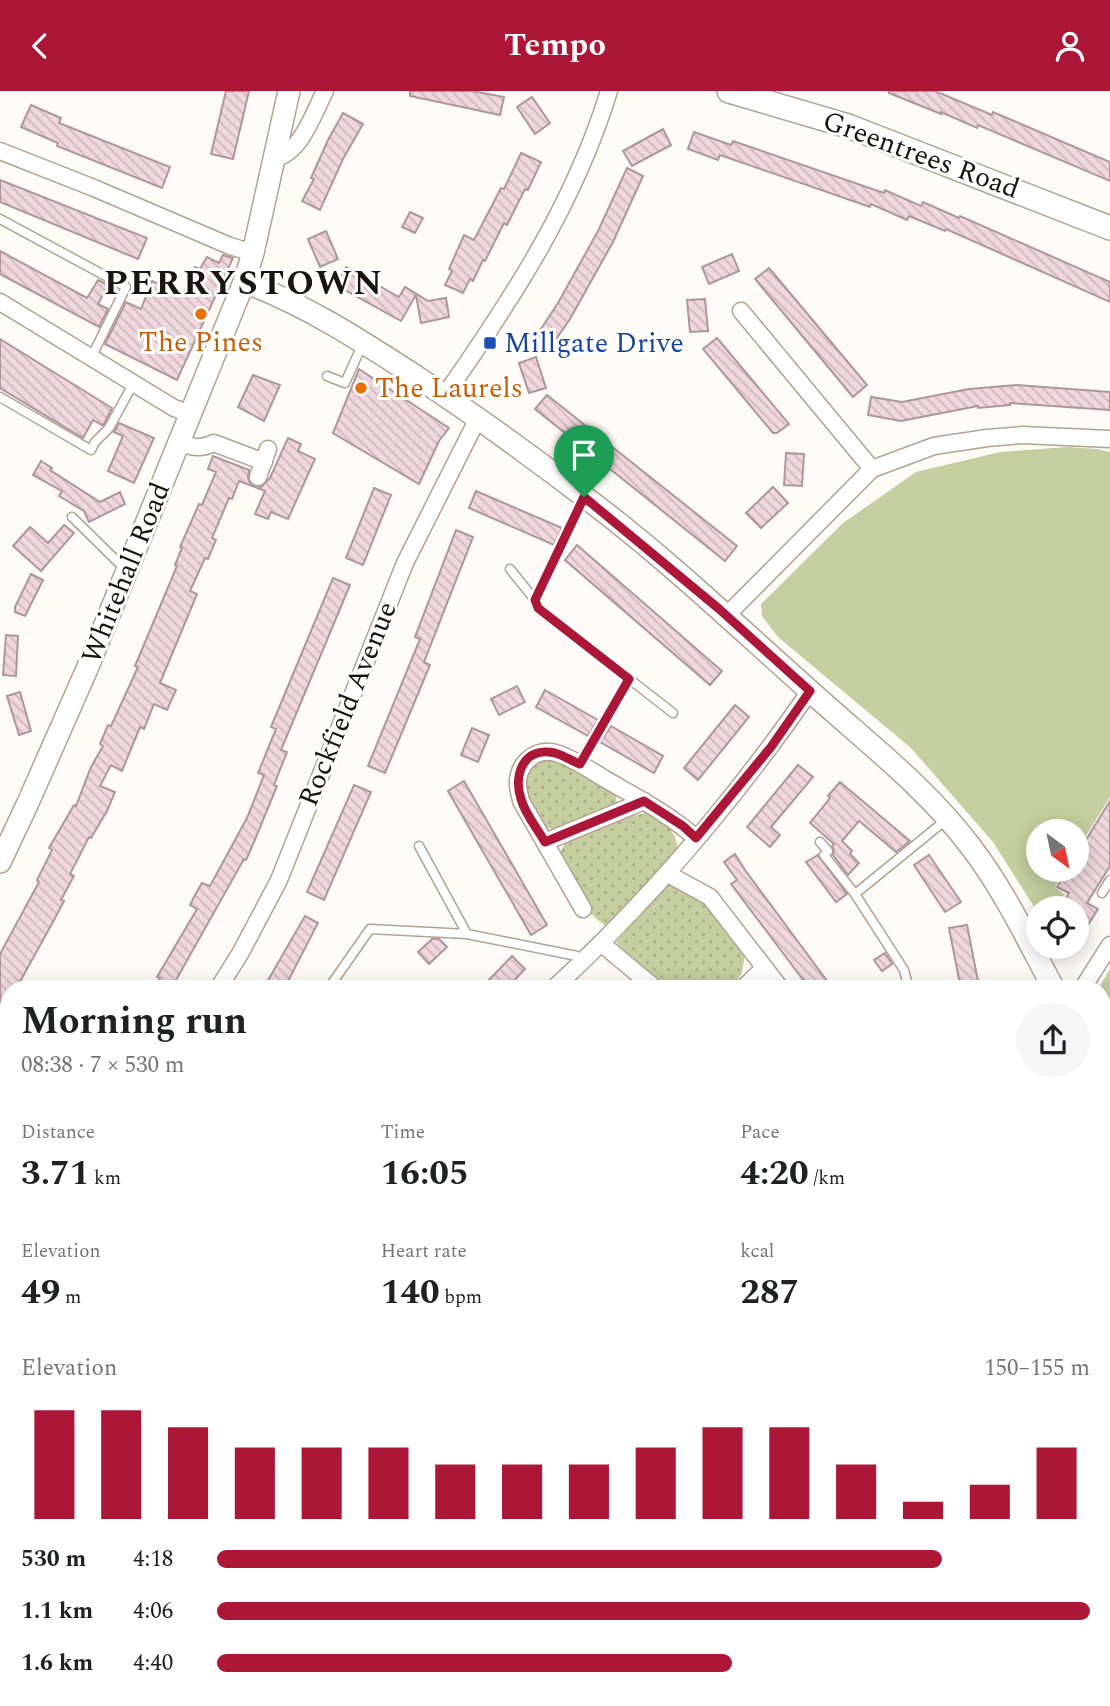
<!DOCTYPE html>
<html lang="en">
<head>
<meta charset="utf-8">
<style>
	:root { --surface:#fff; --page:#f6f6f6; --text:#202124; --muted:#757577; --accent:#ac1738 }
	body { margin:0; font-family:Spectral,serif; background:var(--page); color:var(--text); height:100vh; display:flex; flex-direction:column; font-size:26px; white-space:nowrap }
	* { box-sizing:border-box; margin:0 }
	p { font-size:23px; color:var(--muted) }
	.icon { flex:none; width:38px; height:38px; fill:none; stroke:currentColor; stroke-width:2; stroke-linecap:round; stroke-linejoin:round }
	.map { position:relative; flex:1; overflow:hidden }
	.sheet { position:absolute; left:0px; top:889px; width:1111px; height:726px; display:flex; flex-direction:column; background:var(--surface); border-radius:28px 28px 0 0; box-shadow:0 4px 18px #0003 }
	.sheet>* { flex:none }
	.needle { width:46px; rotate:147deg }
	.buttons { position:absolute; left:1026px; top:728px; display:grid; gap:14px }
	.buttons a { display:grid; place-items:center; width:63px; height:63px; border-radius:50%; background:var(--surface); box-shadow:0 4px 18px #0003; font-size:35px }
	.pin { position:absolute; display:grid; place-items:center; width:60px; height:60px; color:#fff; margin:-72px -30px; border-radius:50% 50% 50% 0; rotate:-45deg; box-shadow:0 0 7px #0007 }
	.pin .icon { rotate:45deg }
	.round { display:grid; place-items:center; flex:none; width:74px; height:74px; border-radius:37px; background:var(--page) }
	.summary { display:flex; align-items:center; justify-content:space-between; height:119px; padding:0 21px }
	h1 { font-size:38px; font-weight:700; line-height:52px }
	.figures { display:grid; grid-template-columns:repeat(3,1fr); gap:10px; height:119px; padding:7px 21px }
	.figures div { display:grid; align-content:center }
	.figures b { font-size:35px; font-weight:700 }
	.figures small { font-size:19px; font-weight:400 }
	.figures p { font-size:19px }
	.chart { height:196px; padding:14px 21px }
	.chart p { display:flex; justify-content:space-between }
	.chart svg { width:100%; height:126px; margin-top:7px; stroke:var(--accent); stroke-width:6 }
	ul { padding:0 21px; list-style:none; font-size:23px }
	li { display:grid; grid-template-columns:112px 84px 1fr; align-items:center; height:52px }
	li i { height:18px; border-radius:9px; background:var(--accent) }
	header { display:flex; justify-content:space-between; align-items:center; height:91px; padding:0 21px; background:var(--accent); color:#fff; font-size:32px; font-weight:700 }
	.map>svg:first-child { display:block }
	.grass { fill:url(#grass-dots) }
	.park { fill:#c5ce9e }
	.building { fill:url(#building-back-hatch); stroke:#ae969d; stroke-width:2 }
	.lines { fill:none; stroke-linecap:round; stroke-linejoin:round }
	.service-casing { stroke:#b3a192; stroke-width:11 }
	.minor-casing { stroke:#b3a192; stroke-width:19 }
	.tertiary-casing { stroke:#b3a192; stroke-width:24 }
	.secondary-casing { stroke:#b3a192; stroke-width:26 }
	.service { stroke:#fff; stroke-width:8 }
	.minor { stroke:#fff; stroke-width:16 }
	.tertiary { stroke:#fff; stroke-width:21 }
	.secondary { stroke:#fff; stroke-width:23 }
	.route-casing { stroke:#fff; stroke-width:14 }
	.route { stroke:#ac1738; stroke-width:9 }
	.food-dot { fill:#e8710a; stroke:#fff; stroke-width:2.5 }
	.transit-dot { fill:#1a4fb4; stroke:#fff; stroke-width:2.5 }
	.labels { text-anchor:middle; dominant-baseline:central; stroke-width:6; stroke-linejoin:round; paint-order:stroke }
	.street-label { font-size:28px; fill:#1a130e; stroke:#fff }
	.food-label { font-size:28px; fill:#c56008; stroke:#fff }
	.transit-label { font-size:28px; fill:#164399; stroke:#fff; text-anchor:start }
	.district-label { font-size:35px; font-weight:bold; letter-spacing:2px; fill:#1a130e; stroke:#fff }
</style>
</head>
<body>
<header><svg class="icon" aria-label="back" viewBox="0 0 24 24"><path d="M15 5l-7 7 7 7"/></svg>Tempo<svg class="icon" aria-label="person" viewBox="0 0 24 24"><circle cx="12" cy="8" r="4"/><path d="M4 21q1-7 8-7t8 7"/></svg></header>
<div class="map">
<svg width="1110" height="1615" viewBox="0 0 1110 1615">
	<defs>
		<pattern id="grass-dots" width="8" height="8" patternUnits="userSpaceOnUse" patternTransform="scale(1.75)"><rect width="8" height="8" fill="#c5ce9e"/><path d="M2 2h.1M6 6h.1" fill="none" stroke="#a9b087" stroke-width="1.8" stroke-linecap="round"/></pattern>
		<pattern id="building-back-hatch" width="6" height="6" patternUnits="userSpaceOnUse" patternTransform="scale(1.75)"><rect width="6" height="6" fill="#f0d7de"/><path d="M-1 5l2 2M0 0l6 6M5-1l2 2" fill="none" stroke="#cdb8bd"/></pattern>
	</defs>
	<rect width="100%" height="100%" fill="#fefbf7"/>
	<g class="grass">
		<polygon points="542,668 560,669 614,700 617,711 614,716 559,739 546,737 540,731 524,698 526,679"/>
		<path d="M645,722c18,6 31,17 33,36l-72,78 -17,-15 -3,-15 -26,-44 6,-13 56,-22z"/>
		<polygon points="667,793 709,813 745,864 742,882 731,898 669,898 619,855 616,851"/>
		<path d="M1102,1210c8,9 8,60 8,77h-7z"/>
		<polygon points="1103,1462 1110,1463 1110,1507 1103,1506"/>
	</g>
	<g class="park">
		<polygon points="1068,356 1097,358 1110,361 1110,706 1076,761 1076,740 1038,740 1038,779 1065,779 1055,796 1065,804 1054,817 1038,817 1038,822 993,751 911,657 778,546 762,525 761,513 843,432 916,381 1000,361"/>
		<polygon points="1110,878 1110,1082 1102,1047 1102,898 1098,898"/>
	</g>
	<g class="building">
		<polygon points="226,0 249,0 233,68 211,63"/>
		<polygon points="410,0 472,0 504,6 500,24 410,5"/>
		<polygon points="889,0 935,0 992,24 993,21 1110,71 1110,90 978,34 977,37 941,21 941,23 889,2"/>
		<polygon points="532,6 550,32 535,43 517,16"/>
		<polygon points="31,14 61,27 59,32 170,76 162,97 57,55 58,52 21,36"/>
		<polygon points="343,22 363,33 343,68 320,119 302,110 314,88 311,87 328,49"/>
		<polygon points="663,38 671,54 632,75 623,60"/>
		<polygon points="694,41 731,54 733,50 884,102 885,99 921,115 923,111 959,127 960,125 1110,191 1110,211 946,138 945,140 909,125 907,129 871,113 870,116 720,64 718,69 688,58"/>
		<polygon points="521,62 541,71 528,99 525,98 507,134 504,132 485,170 483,169 473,190 470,188 463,202 445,194 452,180 449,178 464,144 474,149 501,97 504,98"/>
		<polygon points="627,77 643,85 613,151 570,228 552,254 537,244 558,212 598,140"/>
		<polygon points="0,89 147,147 138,168 0,111"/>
		<polygon points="410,121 423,127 415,142 402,136"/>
		<polygon points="326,140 338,168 320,176 308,148"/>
		<polygon points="0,160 87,207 98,189 108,194 98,213 108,218 99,236 0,183"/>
		<polygon points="732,163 739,180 709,193 702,176"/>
		<polygon points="223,164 233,167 177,289 105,253 126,211 141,218 152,190 183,203 195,176 200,178 207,166 219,172"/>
		<polygon points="346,176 399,206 405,196 428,210 446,207 449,226 421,232 416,204 401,230 336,194"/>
		<polygon points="769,177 867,294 853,306 755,188"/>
		<polygon points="705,208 708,240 690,241 687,209"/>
		<polygon points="717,247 789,333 777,342 773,342 703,258"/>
		<polygon points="0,248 112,317 104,333 102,334 93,329 83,347 0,297"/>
		<polygon points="536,266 546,297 529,302 519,272"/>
		<polygon points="359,278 449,337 439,350 419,393 333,342"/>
		<polygon points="253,284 280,294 264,330 238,316"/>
		<polygon points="1017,294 1110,301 1110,319 1010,312 1010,314 978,317 978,315 901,330 868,324 871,306 902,311 969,298"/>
		<polygon points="547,304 737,455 725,470 535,318"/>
		<polygon points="119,332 154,347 134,392 108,380 123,345 114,341"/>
		<polygon points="288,347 301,353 298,360 315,368 288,428 271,421 268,428 255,423 265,400 239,390 232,408 229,407 212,447 216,449 208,468 205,467 190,500 197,503 160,592 176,599 167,619 154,613 144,638 140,636 122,680 111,674 100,695 115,701 107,720 91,747 89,746 70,783 74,785 61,809 64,810 54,829 16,898 9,898 0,915 0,863 39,791 37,789 52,759 49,757 74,714 76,715 91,676 103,655 100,653 108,634 111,635 138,576 135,575 177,475 175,474 182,457 180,456 199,413 202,414 216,381 208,378 213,365 249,379 248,387 250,392 261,396 270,387"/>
		<polygon points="786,362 804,363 802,395 784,394"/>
		<polygon points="41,370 52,377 50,379 100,411 120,401 125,413 89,431 84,420 59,405 62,400 33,384"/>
		<polygon points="773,396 788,412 761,437 746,422"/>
		<polygon points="374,397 391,404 363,474 346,467"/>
		<polygon points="476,400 562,437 554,454 469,417"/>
		<polygon points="64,434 74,442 41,480 13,455 30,436 48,452"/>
		<polygon points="456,439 473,446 424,571 430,574 385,682 368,675 420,548 415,546"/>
		<polygon points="577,454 722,580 710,594 565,469"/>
		<polygon points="31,483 43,489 25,525 15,521 15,516"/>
		<polygon points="333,487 350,494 281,659 287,661 274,694 277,695 254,751 246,769 244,768 171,898 154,898 160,887 157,886 197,818 190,814 196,802 202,792 210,795 247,727 264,684 258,682 276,638 271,636"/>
		<polygon points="6,544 18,545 16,585 3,584"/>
		<polygon points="517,595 525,611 499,624 491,608"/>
		<polygon points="545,599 598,629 588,645 536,616"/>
		<polygon points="20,601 31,640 19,644 7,605"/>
		<polygon points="735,614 749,626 698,689 684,677"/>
		<polygon points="611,635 663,665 654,682 600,651"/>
		<polygon points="472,637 489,644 478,671 461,664"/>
		<polygon points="798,674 813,686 771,736 780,744 770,756 747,736"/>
		<polygon points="464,690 547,834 531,844 448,700"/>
		<polygon points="840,691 910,750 896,761 859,730 842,750 852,760 850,763 859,772 848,784 833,764 834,759 832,755 834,753 810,732 830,707 828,705"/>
		<polygon points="354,694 371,701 324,809 307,801"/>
		<polygon points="1110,710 1110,775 1087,812 1098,818 1088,834 1076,827 1076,817 1059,817 1069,802 1057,796 1068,779 1076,779 1076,765"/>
		<polygon points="735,763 745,779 833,898 810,898 731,793 737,789 724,771"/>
		<polygon points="818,764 847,803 836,811 806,771"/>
		<polygon points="929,764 961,811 945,821 914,774"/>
		<polygon points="305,825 318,832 284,898 263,898"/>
		<polygon points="967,834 978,890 960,893 949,837"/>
		<polygon points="432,848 439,848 447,856 429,873 418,861"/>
		<polygon points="885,862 892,873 882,880 874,869"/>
		<polygon points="512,865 525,878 506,898 480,898"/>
	</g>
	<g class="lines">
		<defs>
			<g id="service">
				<polyline points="0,128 126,196 91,267"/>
				<polyline points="327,285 345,292 363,252"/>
				<polyline points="0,306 91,359 95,351 109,337 133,293"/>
				<polyline points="583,408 535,509 538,517 673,622"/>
				<polyline points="72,426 125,478"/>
				<polyline points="510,478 535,509"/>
				<polyline points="580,673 629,588"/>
				<polyline points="820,751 828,760 824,764 855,803"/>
				<polyline points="419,755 467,843 577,865 583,871"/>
				<polyline points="1102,802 1110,789"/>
				<polyline points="328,898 370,838 467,843"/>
				<polyline points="909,898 904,879 855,803 947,728"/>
				<polyline points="1102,1413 1110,1413"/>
				<polyline points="0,1518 9,1502"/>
				<polyline points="0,1568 9,1573"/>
				<polyline points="254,1606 262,1615"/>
				<polyline points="159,1615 178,1606"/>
				<polyline points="301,1615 316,1606"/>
				<polyline points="1010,1615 1011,1606"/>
			</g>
			<g id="minor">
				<polyline points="0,60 94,97 230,155 253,162"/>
				<path d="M274,67c27,-4 40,-46 51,-67"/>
				<polyline points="0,211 174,317 191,323"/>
				<polyline points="741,220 872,378"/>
				<path d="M445,304c67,-96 129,-190 164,-304"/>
				<path d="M180,351c12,6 21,7 34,1l50,19"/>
				<polyline points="258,386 268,358"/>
				<polyline points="726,525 872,378 934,355 987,347 1023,344 1110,348"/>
				<polyline points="545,751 644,710"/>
				<polyline points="668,783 710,806 781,898"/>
				<path d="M583,818l-62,-108c-1,-6 -4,-14 -3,-21 2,-19 19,-32 38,-27 17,5 34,17 49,26 31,18 64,35 91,59"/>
				<polyline points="602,853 656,898"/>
				<polyline points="218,898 241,861 279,789 405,472 478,327"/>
				<path d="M553,898c97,-89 182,-190 257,-298"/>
				<polyline points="742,898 764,877"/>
				<polyline points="1082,898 1110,854"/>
				<polyline points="1102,1193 1110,1191"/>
				<polyline points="0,1273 9,1258"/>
				<polyline points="1102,1512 1110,1513"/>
				<polyline points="77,1606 93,1615"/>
				<polyline points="378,1606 384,1615"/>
				<polyline points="713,1606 714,1615"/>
				<polyline points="34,1615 43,1606"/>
				<polyline points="472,1615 474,1606"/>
				<polyline points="899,1615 900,1606"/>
			</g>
			<g id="tertiary">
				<path d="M244,191c61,22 119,60 173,95 59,39 117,81 173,124 77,58 148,126 220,190 55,50 116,96 161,156 33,43 57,94 83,142"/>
				<polyline points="0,771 27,714 87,578 244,191 253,162 289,0"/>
				<polyline points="1102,1101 1110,1137"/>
			</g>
			<polyline id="secondary" points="729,0 848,35 1110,137"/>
		</defs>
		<use href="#service" class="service-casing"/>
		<use href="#minor" class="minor-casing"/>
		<use href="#tertiary" class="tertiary-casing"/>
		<use href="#secondary" class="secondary-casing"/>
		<use href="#service" class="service"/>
		<use href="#minor" class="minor"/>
		<use href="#tertiary" class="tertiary"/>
		<use href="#secondary" class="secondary"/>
	</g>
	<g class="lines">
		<defs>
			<path id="route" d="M584,406l134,111 92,83 -39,56 -75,91 -13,-12 -39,-25 -99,41c-8,-14 -20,-28 -24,-43 -8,-25 3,-53 34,-46 8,2 17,8 25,11l49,-85 -91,-71 -3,-8z"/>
		</defs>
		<use href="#route" class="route-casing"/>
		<use href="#route" class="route"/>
	</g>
	<g class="food-dot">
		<circle cx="201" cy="223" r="7"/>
		<circle cx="361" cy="297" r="7"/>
	</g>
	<rect class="transit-dot" x="483" y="245" width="14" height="14" rx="3.5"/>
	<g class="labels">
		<g class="street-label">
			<text transform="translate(921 64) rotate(20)">Greentrees Road</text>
			<text transform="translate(126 482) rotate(-68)">Whitehall Road</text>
			<text transform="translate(348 613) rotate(-68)">Rockfield Avenue</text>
		</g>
		<g class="food-label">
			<text x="201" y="251">The Pines</text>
			<text x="375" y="297" text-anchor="start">The Laurels</text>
		</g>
		<g class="transit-label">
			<text x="504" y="252">Millgate Drive</text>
		</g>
		<g class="district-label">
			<text x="244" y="192">PERRYSTOWN</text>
		</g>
	</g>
</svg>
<div class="buttons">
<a><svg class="needle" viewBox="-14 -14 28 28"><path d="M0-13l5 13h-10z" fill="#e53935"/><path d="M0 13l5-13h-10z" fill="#757577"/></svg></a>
<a><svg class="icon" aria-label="locate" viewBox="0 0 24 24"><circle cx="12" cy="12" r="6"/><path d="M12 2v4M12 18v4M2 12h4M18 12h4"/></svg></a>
</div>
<div class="pin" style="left:584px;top:406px;background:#1e9e55"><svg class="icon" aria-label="arrive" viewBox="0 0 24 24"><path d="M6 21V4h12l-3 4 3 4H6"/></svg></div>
<section class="sheet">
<div class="summary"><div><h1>Morning run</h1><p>08:38 · 7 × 530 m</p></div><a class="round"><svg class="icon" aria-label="share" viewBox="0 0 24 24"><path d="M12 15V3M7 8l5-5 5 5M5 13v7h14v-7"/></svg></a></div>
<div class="figures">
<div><p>Distance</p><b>3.71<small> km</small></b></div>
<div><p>Time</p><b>16:05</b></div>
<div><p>Pace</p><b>4:20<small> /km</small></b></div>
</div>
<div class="figures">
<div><p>Elevation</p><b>49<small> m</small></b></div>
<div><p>Heart rate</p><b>140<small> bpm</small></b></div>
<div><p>kcal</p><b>287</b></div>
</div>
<div class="chart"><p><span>Elevation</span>150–155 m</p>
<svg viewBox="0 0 160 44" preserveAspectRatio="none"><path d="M5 44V6M15 44V6M25 44V12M35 44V19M45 44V19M55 44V19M65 44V25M75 44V25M85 44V25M95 44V19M105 44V12M115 44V12M125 44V25M135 44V38M145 44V32M155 44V19"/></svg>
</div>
<ul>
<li><b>530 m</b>4:18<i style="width:83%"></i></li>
<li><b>1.1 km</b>4:06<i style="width:100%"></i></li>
<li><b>1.6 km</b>4:40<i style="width:59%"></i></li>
</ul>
</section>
</div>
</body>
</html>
